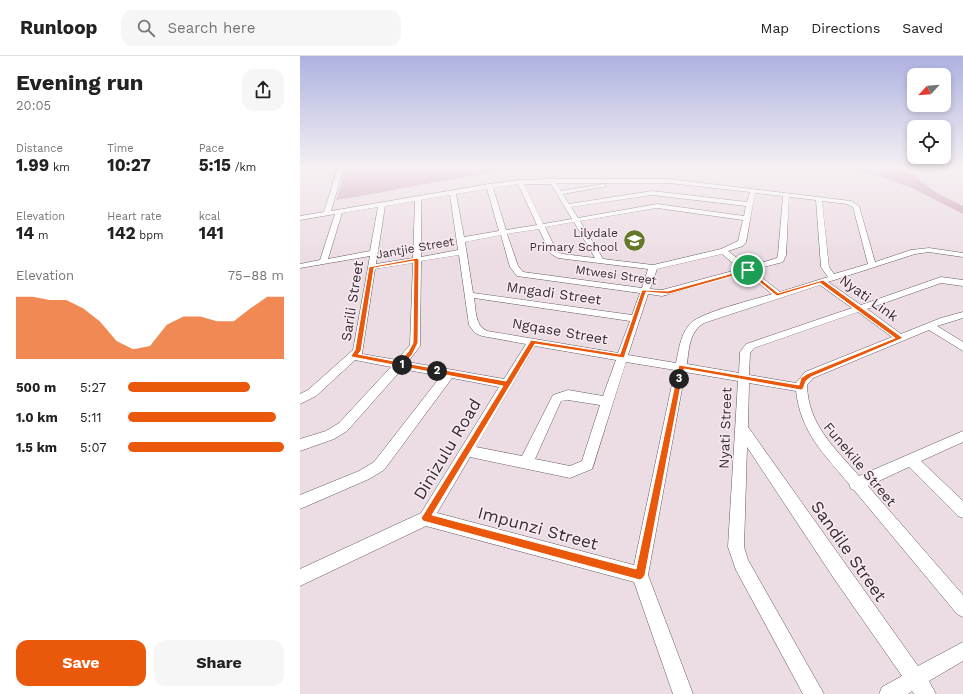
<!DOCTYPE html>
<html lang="en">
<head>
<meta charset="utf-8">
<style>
	:root { --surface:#fff; --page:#f6f6f6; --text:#222; --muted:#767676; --line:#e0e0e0; --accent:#ea580c }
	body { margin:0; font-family:"Work Sans",sans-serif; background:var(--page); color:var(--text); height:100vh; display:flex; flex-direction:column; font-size:15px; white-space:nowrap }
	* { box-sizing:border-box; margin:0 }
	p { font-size:13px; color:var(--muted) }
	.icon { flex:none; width:22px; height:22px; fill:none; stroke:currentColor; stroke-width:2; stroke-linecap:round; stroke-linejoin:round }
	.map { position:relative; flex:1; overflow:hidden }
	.drawer { display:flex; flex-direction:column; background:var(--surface); width:300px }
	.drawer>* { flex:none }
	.needle { width:26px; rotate:244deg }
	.buttons { position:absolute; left:607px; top:12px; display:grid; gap:8px }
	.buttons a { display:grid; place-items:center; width:44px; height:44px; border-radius:8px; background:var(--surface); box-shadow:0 2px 6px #0003; font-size:20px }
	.pin { position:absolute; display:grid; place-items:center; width:34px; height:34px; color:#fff; margin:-17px; border:2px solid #fff; border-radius:50%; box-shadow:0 1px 4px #0007 }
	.km { position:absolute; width:20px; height:20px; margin:-10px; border-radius:50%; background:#222; color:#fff; font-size:11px; line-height:20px; text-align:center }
	.round { display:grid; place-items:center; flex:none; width:42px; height:42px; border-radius:12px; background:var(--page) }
	.headline { display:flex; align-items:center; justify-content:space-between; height:68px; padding:0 16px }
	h1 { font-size:22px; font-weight:700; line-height:30px }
	.figures { display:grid; grid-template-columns:repeat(3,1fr); gap:6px; height:68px; padding:4px 16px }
	.figures div { display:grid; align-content:center }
	.figures b { font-size:17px; font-weight:700 }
	.figures small { font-size:11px; font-weight:400 }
	.figures p { font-size:11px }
	.chart { height:112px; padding:8px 16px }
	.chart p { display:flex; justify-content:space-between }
	.chart svg { width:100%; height:72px; margin-top:4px; fill:var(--accent); opacity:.7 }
	.action { display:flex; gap:8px; margin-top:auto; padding:8px 16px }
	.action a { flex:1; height:46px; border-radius:12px; background:var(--accent); color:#fff; font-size:16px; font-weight:700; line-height:46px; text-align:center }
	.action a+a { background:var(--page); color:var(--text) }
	ul { padding:0 16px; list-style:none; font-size:13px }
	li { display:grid; grid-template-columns:64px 48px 1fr; align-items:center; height:30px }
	li i { height:10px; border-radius:5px; background:var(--accent) }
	header { display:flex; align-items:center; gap:24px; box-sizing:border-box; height:56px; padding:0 20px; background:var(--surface); border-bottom:1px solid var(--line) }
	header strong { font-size:19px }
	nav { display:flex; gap:22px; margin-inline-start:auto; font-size:14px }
	.search { width:280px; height:36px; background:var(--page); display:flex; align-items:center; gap:10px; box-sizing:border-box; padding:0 14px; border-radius:12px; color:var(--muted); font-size:15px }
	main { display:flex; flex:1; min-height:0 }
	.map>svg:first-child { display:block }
	.green { fill:#cea3ba }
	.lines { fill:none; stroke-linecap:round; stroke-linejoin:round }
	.minor-casing { stroke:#675a61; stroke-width:1 }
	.minor { fill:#fff; fill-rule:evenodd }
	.route { fill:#ea580c; stroke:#fff; fill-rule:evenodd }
	.labels { text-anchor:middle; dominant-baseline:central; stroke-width:3; stroke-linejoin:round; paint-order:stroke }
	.far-poi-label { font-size:12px; fill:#352f32; stroke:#f9eaf2; text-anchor:end }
	.far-street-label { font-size:12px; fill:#352f32; stroke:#f9eaf2 }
	.street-label { font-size:14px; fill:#352f32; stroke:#f9eaf2 }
	.near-street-label { font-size:17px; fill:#352f32; stroke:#f9eaf2 }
</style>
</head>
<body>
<header>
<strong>Runloop</strong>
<div class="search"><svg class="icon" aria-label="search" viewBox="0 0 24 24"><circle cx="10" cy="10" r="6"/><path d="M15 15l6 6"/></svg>Search here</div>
<nav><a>Map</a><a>Directions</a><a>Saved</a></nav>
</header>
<main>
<section class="drawer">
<div class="headline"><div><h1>Evening run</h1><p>20:05</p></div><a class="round"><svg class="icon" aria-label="share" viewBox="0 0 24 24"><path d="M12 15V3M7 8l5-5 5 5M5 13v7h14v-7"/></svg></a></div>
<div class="figures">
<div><p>Distance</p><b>1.99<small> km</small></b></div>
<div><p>Time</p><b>10:27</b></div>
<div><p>Pace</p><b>5:15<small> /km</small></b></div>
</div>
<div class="figures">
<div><p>Elevation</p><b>14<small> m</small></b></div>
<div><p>Heart rate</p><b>142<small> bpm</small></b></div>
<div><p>kcal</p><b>141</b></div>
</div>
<div class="chart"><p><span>Elevation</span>75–88 m</p>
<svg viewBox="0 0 160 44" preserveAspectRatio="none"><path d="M0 44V6L10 6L20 8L30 8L40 13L50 21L60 33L70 38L80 36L90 23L100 18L110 18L120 21L130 21L140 13L150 6L160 6V44z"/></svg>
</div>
<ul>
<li><b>500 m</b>5:27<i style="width:78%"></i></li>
<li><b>1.0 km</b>5:11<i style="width:95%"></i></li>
<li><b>1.5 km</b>5:07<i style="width:100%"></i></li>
</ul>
<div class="action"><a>Save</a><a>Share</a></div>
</section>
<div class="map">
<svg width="663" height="638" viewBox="0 0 663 638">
	<rect width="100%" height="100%" fill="#ecdde4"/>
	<g class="green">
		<path d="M47,111h182c-65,8 -128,23 -193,33z"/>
		<polygon points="489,111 603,111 637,137 663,150 663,158 614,133 574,118 534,113 506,114"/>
	</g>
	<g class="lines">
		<defs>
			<path id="minor" d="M38,111h6l-13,44 158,-27 31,-4 32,-1h117l182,22 8,5 16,56 36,-12 18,-2 34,5v4l-34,-5 -14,2 -87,28 33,23 80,-28 22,3v6l-22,-3 -74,26 34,25 40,-16 22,-6v6l-26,8 26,16v9l-34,-21 -116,48 -6,7c1,40 28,63 52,91l104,-45v11l-42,19 42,40v17l-5,-2 -49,-49 -41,19 95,109v22l-6,-3 -103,-124 -3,-1 -2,-5c-25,-30 -48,-51 -53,-93l-47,-8 -1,44 170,239 45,-24v19l-34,20 7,13h-22l-2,-3 -4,3h-29l3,-7 20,-11 -67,-96 -88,-133 -3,100 4,13 76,134h-21l-67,-124 -8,-23 10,-166 -53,-9 -37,203 45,119h-20l-39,-112 -208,-56 -126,60v-17l121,-56 78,-126 -47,-9 -68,92 -15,9 -69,30v-14l59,-24 15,-9 67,-86 -39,-7 -55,62 -13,8 -34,12v-12l26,-8 13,-8 52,-56 -36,-7 -39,36 -16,8v-10l8,-4 45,-40 17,-94 -70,12v-4l20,-4 15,-46 -35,6v-4l24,-4zM256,127h113l81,9 -3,10 -95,-11 -83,13 -6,-10 44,-8 -3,-2 -43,7zM218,128l19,41 -31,5 -13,-42zM224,128h27l21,35 -29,5zM187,133l12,42 -35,6 -8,-43zM455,137l28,3 -5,59 -1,3 -29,9 -20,-16 15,-5 3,-4zM150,139l8,55 -37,7v-57zM352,139l94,11 -2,10 -87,-12 -79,14 -7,-11zM489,141l27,3 5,67 7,10 -48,15 -28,-22 31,-8 3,-7zM115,145l-2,57 -37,6 9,-58zM522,145l25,3 6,3 15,57 -34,10 -5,-7zM78,151l-8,44 -42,8 14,-46zM357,152l86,12 -5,21 -17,8 -68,16 -50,-6 -23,-38zM274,166l21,36 -32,-4 -6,-2 -12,-25zM239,173l11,24 8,5 90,11 -6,19 -119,-16 -5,-6 -11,-32zM201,179l9,32 7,9 123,17 -8,22 -159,-22 -8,-51zM422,198l18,15 -78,21 -12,-1 7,-20zM159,199l10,70 6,8 7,3 44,8 -22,35 -96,-17 12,-16 1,-85zM113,207l-3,82 -13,15 -35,-6 13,-85zM445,216l27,22c-18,6 -73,18 -83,31 -9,11 -10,25 -13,38l-48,-8 20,-61 14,2zM520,229l32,23 -106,36 -6,8 -1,21 -52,-9c2,-15 2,-32 17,-41zM174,242l156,23 -12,32 -131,-22c-12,-5 -11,-21 -13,-33zM558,256l34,25 -87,35 -9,11 -47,-8 1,-22 4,-5zM235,290l81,14 -13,36 -35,-6 -15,5 -31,61 -46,-9zM326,306l49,8 -41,195 -197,-52 33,-56 100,21 22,-9zM268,344l32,5 -18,56 -12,5 -35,-7 26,-58z"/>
		</defs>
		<use href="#minor" class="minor-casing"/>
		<use href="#minor" class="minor"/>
	</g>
	<linearGradient id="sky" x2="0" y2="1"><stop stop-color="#adb2e0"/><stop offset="0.56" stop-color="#f6f0f3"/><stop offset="1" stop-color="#f6f0f3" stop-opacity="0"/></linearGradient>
	<rect width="663" height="200" fill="url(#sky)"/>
	<path class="route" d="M117,202l2,2 -1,83 -6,12 -7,8 101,18 25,-41 89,14 22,-64 26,1 80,-22 30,24 45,-13 80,58 -92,39 -5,4 -3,8 -2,1 -117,-21 -39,206 -2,3 -3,2 -217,-59 -2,-3 2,-3 80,-129 -151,-29 -1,-1 4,-6 14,-83zM114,205l-1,82 -5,9 -9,10 -41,-8 3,-3 13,-83zM447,216l30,24 43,-13 75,55 -88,36 -6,4 -2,7 -120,-20 -43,204 -204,-54 103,-171 89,14 22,-66 23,2z"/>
	<defs>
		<symbol id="school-disc" viewBox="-11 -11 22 22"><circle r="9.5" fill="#647828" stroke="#f9eaf2"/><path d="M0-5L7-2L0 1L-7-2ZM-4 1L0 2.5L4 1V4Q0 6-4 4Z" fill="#fff"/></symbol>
	</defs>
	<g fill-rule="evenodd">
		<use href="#school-disc" x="322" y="172" width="25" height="25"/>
	</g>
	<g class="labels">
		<g class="far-poi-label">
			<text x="318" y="177">Lilydale<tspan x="318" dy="14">Primary School</tspan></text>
		</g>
		<g class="far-street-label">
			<text transform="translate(115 192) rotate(-10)">Jantjie Street</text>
			<text transform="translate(316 219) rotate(8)">Mtwesi Street</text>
		</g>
		<g class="street-label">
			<text transform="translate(254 237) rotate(8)">Mngadi Street</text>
			<text transform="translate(569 242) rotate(36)">Nyati Link</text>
			<text transform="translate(52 245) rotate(-81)">Sarili Street</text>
			<text transform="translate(260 275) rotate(10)">Ngqase Street</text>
			<text transform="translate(425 372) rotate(-88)">Nyati Street</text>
			<text transform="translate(560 408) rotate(50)">Funekile Street</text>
		</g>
		<g class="near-street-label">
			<text transform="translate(147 393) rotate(-59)">Dinizulu Road</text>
			<text transform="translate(238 472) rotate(15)">Impunzi Street</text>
			<text transform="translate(549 495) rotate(55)">Sandile Street</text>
		</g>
	</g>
</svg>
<div class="buttons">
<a><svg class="needle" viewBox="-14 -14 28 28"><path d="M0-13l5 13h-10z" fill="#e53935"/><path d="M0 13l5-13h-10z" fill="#767676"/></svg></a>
<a><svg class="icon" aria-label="locate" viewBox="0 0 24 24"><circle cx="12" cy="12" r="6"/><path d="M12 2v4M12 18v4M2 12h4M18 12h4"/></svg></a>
</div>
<div class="pin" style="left:448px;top:214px;background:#1e9e55"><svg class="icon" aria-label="arrive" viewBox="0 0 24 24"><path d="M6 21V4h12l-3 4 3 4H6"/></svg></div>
<b class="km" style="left:102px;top:309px">1</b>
<b class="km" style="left:137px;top:315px">2</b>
<b class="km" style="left:379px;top:323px">3</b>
</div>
</main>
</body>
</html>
